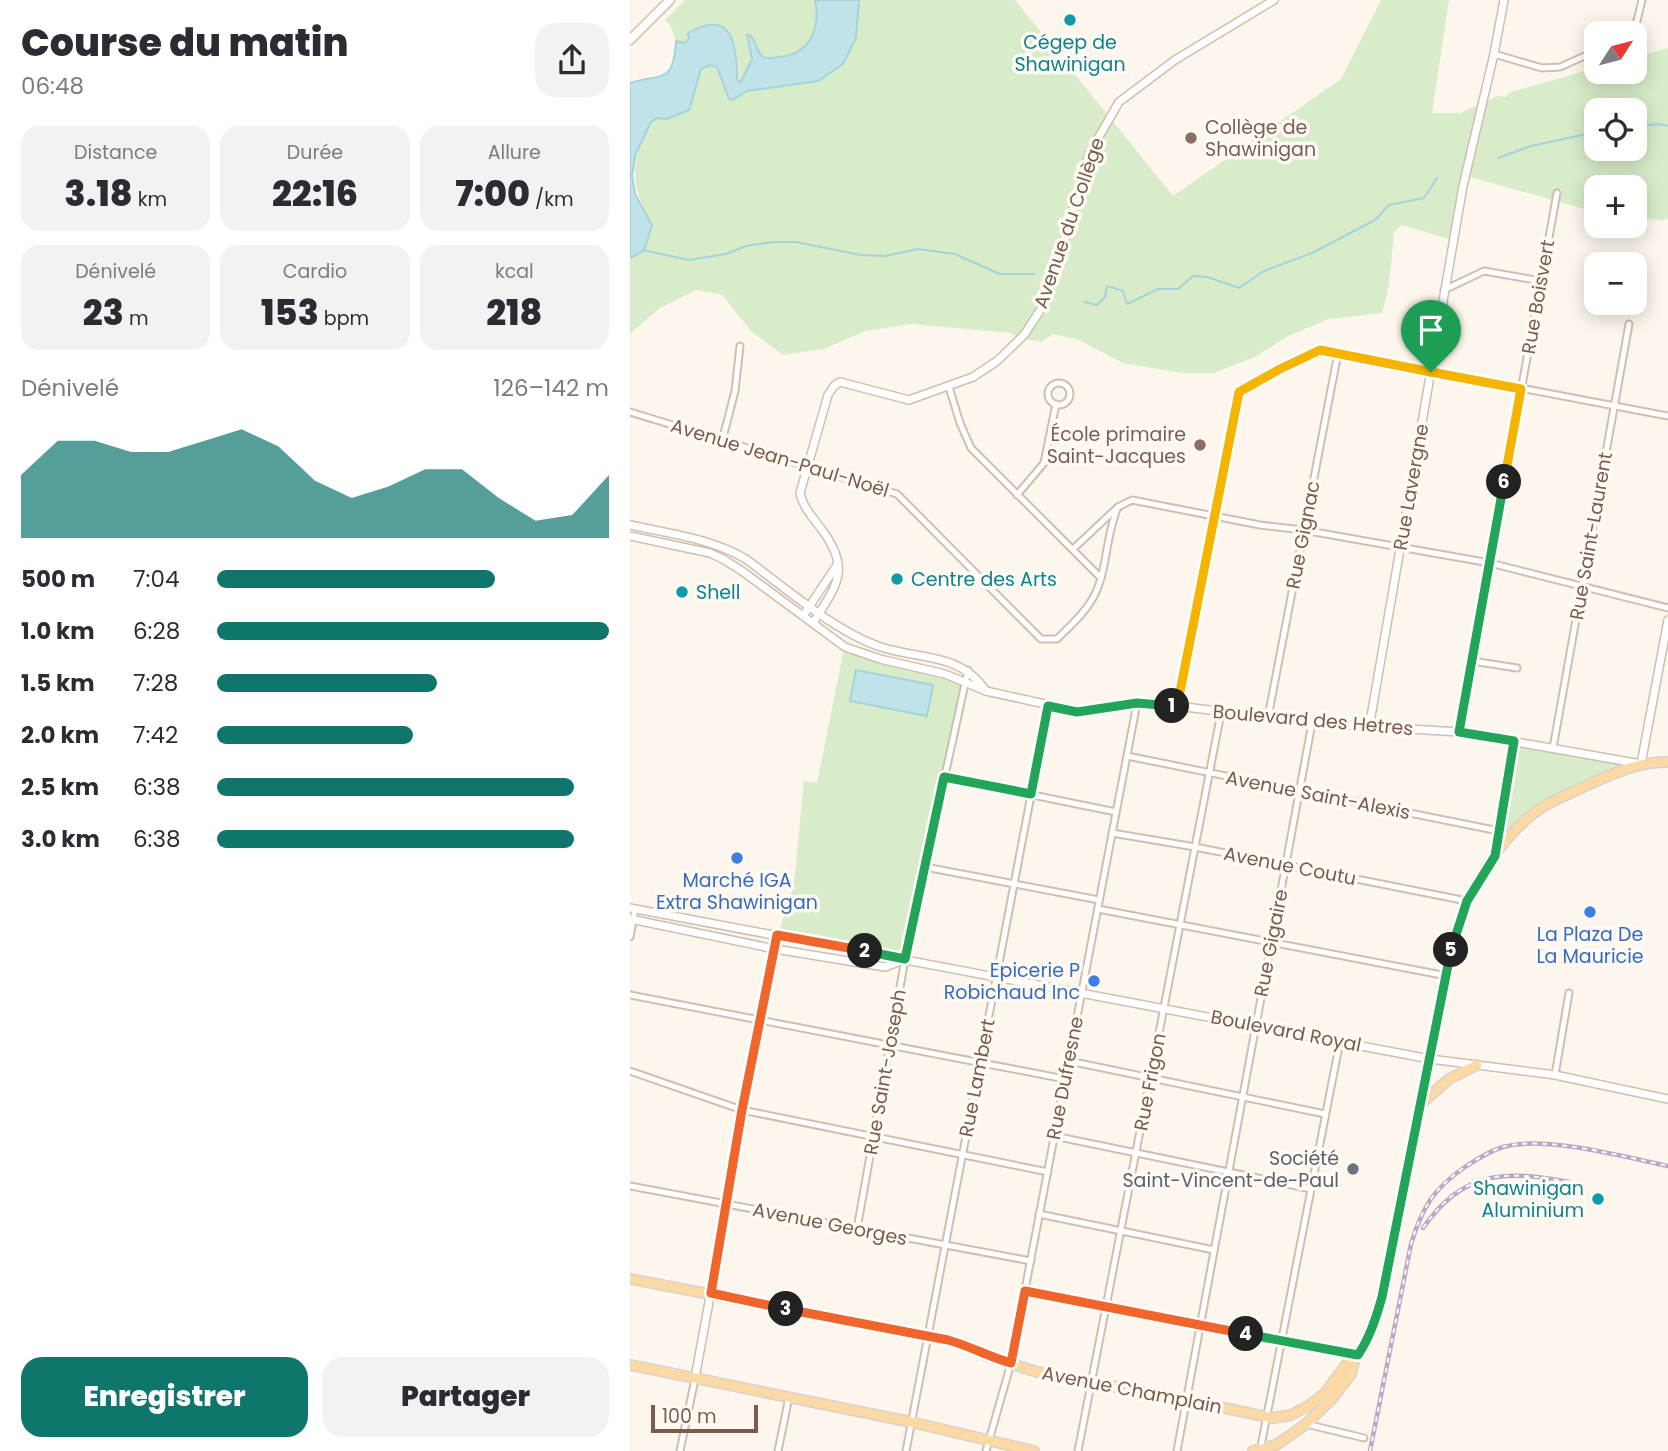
<!DOCTYPE html>
<html lang="fr">
<head>
<meta charset="utf-8">
<style>
	:root { --surface:#fff; --page:#f2f2f3; --text:#2b2b33; --muted:#7c7c81; --accent:#0f766e }
	body { margin:0; font-family:Poppins,sans-serif; background:var(--page); color:var(--text); height:100vh; display:flex; flex-direction:column; font-size:26px; white-space:nowrap }
	* { box-sizing:border-box; margin:0 }
	p { font-size:23px; color:var(--muted) }
	.icon { flex:none; width:38px; height:38px; fill:none; stroke:currentColor; stroke-width:2; stroke-linecap:round; stroke-linejoin:round }
	.map { position:relative; flex:1; overflow:hidden }
	.drawer { display:flex; flex-direction:column; background:var(--surface); width:630px }
	.drawer>* { flex:none }
	.needle { width:46px; rotate:54deg }
	.buttons { position:absolute; left:954px; top:21px; display:grid; gap:14px }
	.buttons a { display:grid; place-items:center; width:63px; height:63px; border-radius:14px; background:var(--surface); box-shadow:0 4px 18px #0003; font-size:35px }
	.scale { position:absolute; left:21px; bottom:18px; width:107px; box-sizing:border-box; padding-left:7px; border:4px solid #7a5c4d; border-top:0; font-size:19px; line-height:24px; white-space:nowrap; color:#7a5c4d; -webkit-text-stroke:5px #fffaf3; paint-order:stroke }
	.pin { position:absolute; display:grid; place-items:center; width:60px; height:60px; color:#fff; margin:-72px -30px; border-radius:50% 50% 50% 0; rotate:-45deg; box-shadow:0 0 7px #0007 }
	.pin .icon { rotate:45deg }
	.km { position:absolute; width:35px; height:35px; margin:-18px; border-radius:50%; background:#222; color:#fff; font-size:19px; line-height:35px; text-align:center }
	.round { display:grid; place-items:center; flex:none; width:74px; height:74px; border-radius:21px; background:var(--page) }
	.summary { display:flex; align-items:center; justify-content:space-between; height:119px; padding:0 21px }
	h1 { font-size:38px; font-weight:800; line-height:52px }
	.stats { display:grid; grid-template-columns:repeat(3,1fr); gap:10px; height:119px; padding:7px 21px }
	.stats div { display:grid; align-content:center; border-radius:18px; background:var(--page); text-align:center }
	.stats b { font-size:35px; font-weight:800 }
	.stats small { font-size:19px; font-weight:400 }
	.stats p { font-size:19px }
	.chart { height:196px; padding:14px 21px }
	.chart p { display:flex; justify-content:space-between }
	.chart svg { width:100%; height:126px; margin-top:7px; fill:var(--accent); opacity:.7 }
	.button { display:flex; gap:14px; margin-top:auto; padding:14px 21px }
	.button a { flex:1; height:80px; border-radius:21px; background:var(--accent); color:#fff; font-size:28px; font-weight:800; line-height:80px; text-align:center }
	.button a+a { background:var(--page); color:var(--text) }
	ul { padding:0 21px; list-style:none; font-size:23px }
	li { display:grid; grid-template-columns:112px 84px 1fr; align-items:center; height:52px }
	li i { height:18px; border-radius:9px; background:var(--accent) }
	main { display:flex; flex:1; min-height:0 }
	.map>svg:first-child { display:block }
	.green { fill:#d8ecc9; fill-rule:evenodd }
	.water { fill:#bfe3e8; stroke:#a5d3da; stroke-width:2 }
	.lines { fill:none; stroke-linecap:round; stroke-linejoin:round }
	.stream { stroke:#a5d3da; stroke-width:2 }
	.minor-casing { stroke:#d1beb0; stroke-width:9 }
	.tertiary-casing { stroke:#d1beb0; stroke-width:10 }
	.secondary-casing { stroke:#d6c0b0; stroke-width:11 }
	.primary-casing { stroke:#dad1cd; stroke-width:12 }
	.minor { stroke:#fff; stroke-width:5 }
	.tertiary { stroke:#fff; stroke-width:7 }
	.secondary { stroke:#fff; stroke-width:8 }
	.primary { stroke:#fbd9a5; stroke-width:9 }
	.rail-casing { stroke:#b9a8c9; stroke-width:4.5 }
	.rail { stroke:#fffaf3; stroke-width:2; stroke-dasharray:5; stroke-linecap:butt }
	.split-1-casing { stroke:#fff; stroke-width:14 }
	.split-2-casing { stroke:#fff; stroke-width:14 }
	.split-3-casing { stroke:#fff; stroke-width:14 }
	.split-4-casing { stroke:#fff; stroke-width:14 }
	.split-5-casing { stroke:#fff; stroke-width:14 }
	.split-6-casing { stroke:#fff; stroke-width:14 }
	.split-7-casing { stroke:#fff; stroke-width:14 }
	.split-1 { stroke:#f5b400; stroke-width:9 }
	.split-2 { stroke:#22a559; stroke-width:9 }
	.split-3 { stroke:#f0652b; stroke-width:9 }
	.split-4 { stroke:#f0652b; stroke-width:9 }
	.split-5 { stroke:#22a559; stroke-width:9 }
	.split-6 { stroke:#22a559; stroke-width:9 }
	.split-7 { stroke:#f5b400; stroke-width:9 }
	.culture-dot { fill:#0f9aa8; stroke:#fffaf3; stroke-width:2.5 }
	.education-dot { fill:#8d6e63; stroke:#fffaf3; stroke-width:2.5 }
	.shop-dot { fill:#3f7fe0; stroke:#fffaf3; stroke-width:2.5 }
	.worship-dot { fill:#6b7280; stroke:#fffaf3; stroke-width:2.5 }
	.labels { text-anchor:middle; dominant-baseline:central; stroke-width:7; stroke-linejoin:round; paint-order:stroke }
	.culture-label { font-size:19px; fill:#0d838f; stroke:#fffaf3; text-anchor:start }
	.education-label { font-size:19px; fill:#785e54; stroke:#fffaf3; text-anchor:start }
	.street-label { font-size:19px; fill:#7a5c4d; stroke:#fffaf3 }
	.shop-label { font-size:19px; fill:#366cbe; stroke:#fffaf3 }
	.worship-label { font-size:19px; fill:#5b616d; stroke:#fffaf3; text-anchor:end }
</style>
</head>
<body>
<main>
<section class="drawer">
<div class="summary"><div><h1>Course du matin</h1><p>06:48</p></div><a class="round"><svg class="icon" aria-label="share" viewBox="0 0 24 24"><path d="M12 15V3M7 8l5-5 5 5M5 13v7h14v-7"/></svg></a></div>
<div class="stats">
<div><p>Distance</p><b>3.18<small> km</small></b></div>
<div><p>Durée</p><b>22:16</b></div>
<div><p>Allure</p><b>7:00<small> /km</small></b></div>
</div>
<div class="stats">
<div><p>Dénivelé</p><b>23<small> m</small></b></div>
<div><p>Cardio</p><b>153<small> bpm</small></b></div>
<div><p>kcal</p><b>218</b></div>
</div>
<div class="chart"><p><span>Dénivelé</span>126–142 m</p>
<svg viewBox="0 0 160 44" preserveAspectRatio="none"><path d="M0 44V22L10 10L20 10L30 14L40 14L50 10L60 6L70 12L80 24L90 30L100 26L110 20L120 20L130 30L140 38L150 36L160 22V44z"/></svg>
</div>
<ul>
<li><b>500 m</b>7:04<i style="width:71%"></i></li>
<li><b>1.0 km</b>6:28<i style="width:100%"></i></li>
<li><b>1.5 km</b>7:28<i style="width:56%"></i></li>
<li><b>2.0 km</b>7:42<i style="width:50%"></i></li>
<li><b>2.5 km</b>6:38<i style="width:91%"></i></li>
<li><b>3.0 km</b>6:38<i style="width:91%"></i></li>
</ul>
<div class="button"><a>Enregistrer</a><a>Partager</a></div>
</section>
<div class="map">
<svg width="1038" height="1451" viewBox="0 0 1038 1451">
	<rect width="100%" height="100%" fill="#fdf6ec"/>
	<g class="green">
		<path d="M55,0h130c7,35 -14,67 -52,57l-14,-22c4,24 2,25 -7,46l-4,1 -2,-32 -7,-18 -40,7 -4,4 -9,-2 -6,-16 -5,-5z"/>
		<path d="M229,0h156l158,196 168,-117 40,-79h68l-17,113h28l37,-17 8,1 6,-5 85,-24v4h38l1,-15 33,-9v170l-4,2 -29,-2 -1,-31h-38v25l-129,-36 -13,65c-18,-7 -34,-10 -52,-16l-8,7c-3,28 -3,54 -12,81l-53,6 -41,17 -33,21 -41,16h-32l-59,-10 -44,-23 -26,-6 -11,8 -21,-4 -11,-5 -99,-9 -46,7 -41,18 -41,6 -31,-23 -31,-38 -25,-4 -36,18 -30,26v-76l14,-7 8,-26c-17,-31 -22,-49 -11,-84 3,-6 6,-15 10,-20 8,-8 27,-9 38,-11l12,-41 9,-4 7,2 16,33 14,-9 71,-10 25,-17 13,-26zM966,110h38v39h-38z"/>
		<polygon points="214,649 335,681 275,959 147,938 164,884 174,781 187,783"/>
		<polygon points="884,741 1011,764 915,806 879,837 869,831"/>
	</g>
	<g class="water">
		<path d="M185,0h44l-3,38 -13,26 -25,17 -71,10 -14,9 -4,-1 -12,-32 -7,-2 -9,4 -12,41 -22,9 -10,-1 -6,4 -15,31 -4,22 3,19 17,31 -8,26 -14,7v-175c32,-10 43,2 46,-42l9,2 4,-4 -1,-6c44,-25 49,11 49,46l3,4 12,-24 -5,-24 4,1c4,5 6,15 11,20 4,4 11,2 16,1 32,-2 43,-29 37,-57z"/>
		<polygon points="226,670 303,685 297,716 220,701"/>
	</g>
	<g class="lines">
		<g class="stream">
			<polyline points="1004,127 1028,124 1038,126"/>
			<polyline points="868,158 901,146 966,132"/>
			<polyline points="13,250 59,260 96,254 116,246 143,242 166,242 231,255 255,256 288,249 325,254 370,274 404,274"/>
			<polyline points="454,302 467,305 475,297 477,286 493,291 497,304 528,289 548,289 563,276 577,277 609,288 634,271 682,253 745,220 759,205 794,198 807,178"/>
		</g>
		<defs>
			<g id="minor">
				<polyline points="1004,33 1012,0"/>
				<polyline points="864,54 912,68 930,67 966,51"/>
				<polyline points="814,290 854,271 911,281"/>
				<circle cx="429" cy="394" r="11"/>
				<polyline points="319,387 330,423 341,448 471,578"/>
				<path d="M0,412l267,82 144,145h16c13,-13 27,-25 36,-41 15,-27 12,-62 25,-91"/>
				<polyline points="92,441 105,391 110,346"/>
				<polyline points="387,495 414,463 426,404"/>
				<polyline points="443,549 488,507 502,500 630,525 673,530 860,563 1038,608"/>
				<polyline points="842,661 887,668"/>
				<polyline points="547,707 585,517 606,400 609,392 615,386 690,350 1038,416"/>
				<polyline points="638,717 708,353"/>
				<polyline points="829,732 927,193"/>
				<polyline points="923,748 999,324"/>
				<polyline points="497,756 869,831 879,837"/>
				<polyline points="314,777 486,812"/>
				<polyline points="482,833 565,847 837,901"/>
				<polyline points="866,849 884,741"/>
				<polyline points="295,867 469,900"/>
				<polyline points="468,909 817,976"/>
				<polyline points="0,937 5,909"/>
				<polyline points="0,995 435,1079"/>
				<polyline points="439,1061 695,1114"/>
				<polyline points="0,1071 112,1110 418,1172"/>
				<polyline points="925,1075 939,993"/>
				<polyline points="424,1136 681,1189"/>
				<polyline points="0,1186 401,1261"/>
				<polyline points="409,1214 584,1250"/>
				<polyline points="227,1229 275,959 338,670"/>
				<polyline points="395,1291 728,1355"/>
				<polyline points="676,1424 734,1438"/>
				<polyline points="50,1451 65,1379"/>
				<polyline points="148,1451 159,1397"/>
				<polyline points="276,1451 418,706"/>
				<polyline points="356,1451 381,1363 507,703"/>
				<polyline points="448,1451 591,713"/>
				<polyline points="547,1451 682,723"/>
				<polyline points="630,1451 710,1041"/>
			</g>
			<g id="tertiary">
				<path d="M0,525c40,9 80,13 116,34 38,28 91,74 135,88 39,13 79,5 105,44"/>
				<polyline points="0,536 80,553 93,559 112,571 215,647 250,659 315,674 356,691 447,711 516,702 682,723 829,732 1011,764 1038,620"/>
				<polyline points="173,616 207,565"/>
				<path d="M183,623c23,-37 39,-53 9,-93 -9,-13 -19,-22 -22,-37l28,-98 6,-9 6,-4 69,18 64,-23 24,-16 27,-26 17,-26 14,-35 34,-120 30,-52 56,-42 99,-60"/>
				<polyline points="739,728 833,186 864,54 874,0"/>
				<polyline points="0,908 800,1059 925,1075 1038,1099"/>
				<polyline points="0,919 145,949 255,967 273,960"/>
				<polyline points="65,1378 97,1204 112,1110 147,935"/>
			</g>
			<polyline id="secondary" points="0,40 40,0"/>
			<g id="primary">
				<polyline points="792,1103 819,1079 847,1065"/>
				<polyline points="0,1279 318,1340 334,1344 356,1356 407,1372 556,1400 643,1418 661,1415 680,1405 695,1393 715,1366 725,1358"/>
				<polyline points="0,1365 281,1422 404,1451"/>
				<path d="M623,1451l23,-6 16,-11 14,-10 25,-24 20,-26 4,-16 18,-29 12,-46 69,-347c19,-51 45,-102 92,-131 14,-8 30,-14 44,-21 24,-11 51,-23 78,-22"/>
			</g>
		</defs>
		<use href="#minor" class="minor-casing"/>
		<use href="#tertiary" class="tertiary-casing"/>
		<use href="#secondary" class="secondary-casing"/>
		<use href="#primary" class="primary-casing"/>
		<use href="#minor" class="minor"/>
		<use href="#tertiary" class="tertiary"/>
		<use href="#secondary" class="secondary"/>
		<use href="#primary" class="primary"/>
		<defs>
			<g id="rail">
				<path d="M793,1228c40,-58 83,-58 146,-46"/>
				<path d="M740,1451l41,-207c11,-36 22,-55 54,-77 12,-8 25,-16 38,-20 41,-12 122,10 165,19"/>
			</g>
		</defs>
		<use href="#rail" class="rail-casing"/>
		<use href="#rail" class="rail"/>
	</g>
	<g class="lines">
		<defs>
			<polyline id="split-1" points="542,706 547,707 609,392 650,369 690,350 801,372"/>
			<polyline id="split-2" points="235,951 275,959 314,777 401,794 418,706 447,712 507,703 542,706"/>
			<polyline id="split-3" points="156,1309 81,1293 112,1110 147,935 235,951"/>
			<path id="split-4" d="M156,1309l162,31c22,6 41,17 63,23l14,-72 221,43"/>
			<path id="split-5" d="M616,1334l112,21c12,-18 18,-37 24,-58l69,-347"/>
			<polyline id="split-6" points="821,950 837,901 865,856 884,741 829,732 874,482"/>
			<polyline id="split-7" points="801,372 891,389 874,482"/>
		</defs>
		<use href="#split-1" class="split-1-casing"/>
		<use href="#split-2" class="split-2-casing"/>
		<use href="#split-3" class="split-3-casing"/>
		<use href="#split-4" class="split-4-casing"/>
		<use href="#split-5" class="split-5-casing"/>
		<use href="#split-6" class="split-6-casing"/>
		<use href="#split-7" class="split-7-casing"/>
		<use href="#split-1" class="split-1"/>
		<use href="#split-2" class="split-2"/>
		<use href="#split-3" class="split-3"/>
		<use href="#split-4" class="split-4"/>
		<use href="#split-5" class="split-5"/>
		<use href="#split-6" class="split-6"/>
		<use href="#split-7" class="split-7"/>
	</g>
	<g class="culture-dot">
		<circle cx="440" cy="20" r="7"/>
		<circle cx="267" cy="579" r="7"/>
		<circle cx="52" cy="592" r="7"/>
		<circle cx="968" cy="1199" r="7"/>
	</g>
	<g class="education-dot">
		<circle cx="561" cy="138" r="7"/>
		<circle cx="570" cy="445" r="7"/>
	</g>
	<g class="shop-dot">
		<circle cx="107" cy="858" r="7"/>
		<circle cx="960" cy="912" r="7"/>
		<circle cx="464" cy="981" r="7"/>
	</g>
	<circle class="worship-dot" cx="723" cy="1169" r="7"/>
	<g class="labels">
		<g class="culture-label">
			<text x="440" y="42" text-anchor="middle">Cégep de<tspan x="440" dy="22">Shawinigan</tspan></text>
			<text x="281" y="579">Centre des Arts</text>
			<text x="66" y="592">Shell</text>
			<text x="954" y="1188" text-anchor="end">Shawinigan<tspan x="954" dy="22">Aluminium</tspan></text>
		</g>
		<g class="education-label">
			<text x="575" y="127">Collège de<tspan x="575" dy="22">Shawinigan</tspan></text>
			<text x="556" y="434" text-anchor="end">École primaire<tspan x="556" dy="22">Saint-Jacques</tspan></text>
		</g>
		<g class="street-label">
			<text transform="translate(439 223) rotate(-71)">Avenue du Collège</text>
			<text transform="translate(908 297) rotate(-80)">Rue Boisvert</text>
			<text transform="translate(150 458) rotate(17)">Avenue Jean-Paul-Noël</text>
			<text transform="translate(781 487) rotate(-80)">Rue Lavergne</text>
			<text transform="translate(673 535) rotate(-79)">Rue Gignac</text>
			<text transform="translate(961 536) rotate(-80)">Rue Saint-Laurent</text>
			<text transform="translate(683 720) rotate(5)">Boulevard des Hetres</text>
			<text transform="translate(688 795) rotate(11)">Avenue Saint-Alexis</text>
			<text transform="translate(660 866) rotate(11)">Avenue Coutu</text>
			<text transform="translate(641 943) rotate(-79)">Rue Gigaire</text>
			<text transform="translate(656 1031) rotate(11)">Boulevard Royal</text>
			<text transform="translate(255 1072) rotate(-80)">Rue Saint-Joseph</text>
			<text transform="translate(347 1078) rotate(-79)">Rue Lambert</text>
			<text transform="translate(435 1078) rotate(-79)">Rue Dufresne</text>
			<text transform="translate(520 1082) rotate(-79)">Rue Frigon</text>
			<text transform="translate(200 1224) rotate(11)">Avenue Georges</text>
			<text transform="translate(502 1390) rotate(11)">Avenue Champlain</text>
		</g>
		<g class="shop-label">
			<text x="107" y="880">Marché IGA<tspan x="107" dy="22">Extra Shawinigan</tspan></text>
			<text x="960" y="934">La Plaza De<tspan x="960" dy="22">La Mauricie</tspan></text>
			<text x="450" y="970" text-anchor="end">Epicerie P<tspan x="450" dy="22">Robichaud Inc</tspan></text>
		</g>
		<g class="worship-label">
			<text x="709" y="1158">Société<tspan x="709" dy="22">Saint-Vincent-de-Paul</tspan></text>
		</g>
	</g>
</svg>
<div class="buttons">
<a><svg class="needle" viewBox="-14 -14 28 28"><path d="M0-13l5 13h-10z" fill="#e53935"/><path d="M0 13l5-13h-10z" fill="#7c7c81"/></svg></a>
<a><svg class="icon" aria-label="locate" viewBox="0 0 24 24"><circle cx="12" cy="12" r="6"/><path d="M12 2v4M12 18v4M2 12h4M18 12h4"/></svg></a>
<a>+</a>
<a>−</a>
</div>
<div class="scale">100 m</div>
<div class="pin" style="left:801px;top:372px;background:#1e9e55"><svg class="icon" aria-label="arrive" viewBox="0 0 24 24"><path d="M6 21V4h12l-3 4 3 4H6"/></svg></div>
<b class="km" style="left:542px;top:706px">1</b>
<b class="km" style="left:235px;top:951px">2</b>
<b class="km" style="left:156px;top:1309px">3</b>
<b class="km" style="left:616px;top:1334px">4</b>
<b class="km" style="left:821px;top:950px">5</b>
<b class="km" style="left:874px;top:482px">6</b>
</div>
</main>
</body>
</html>
